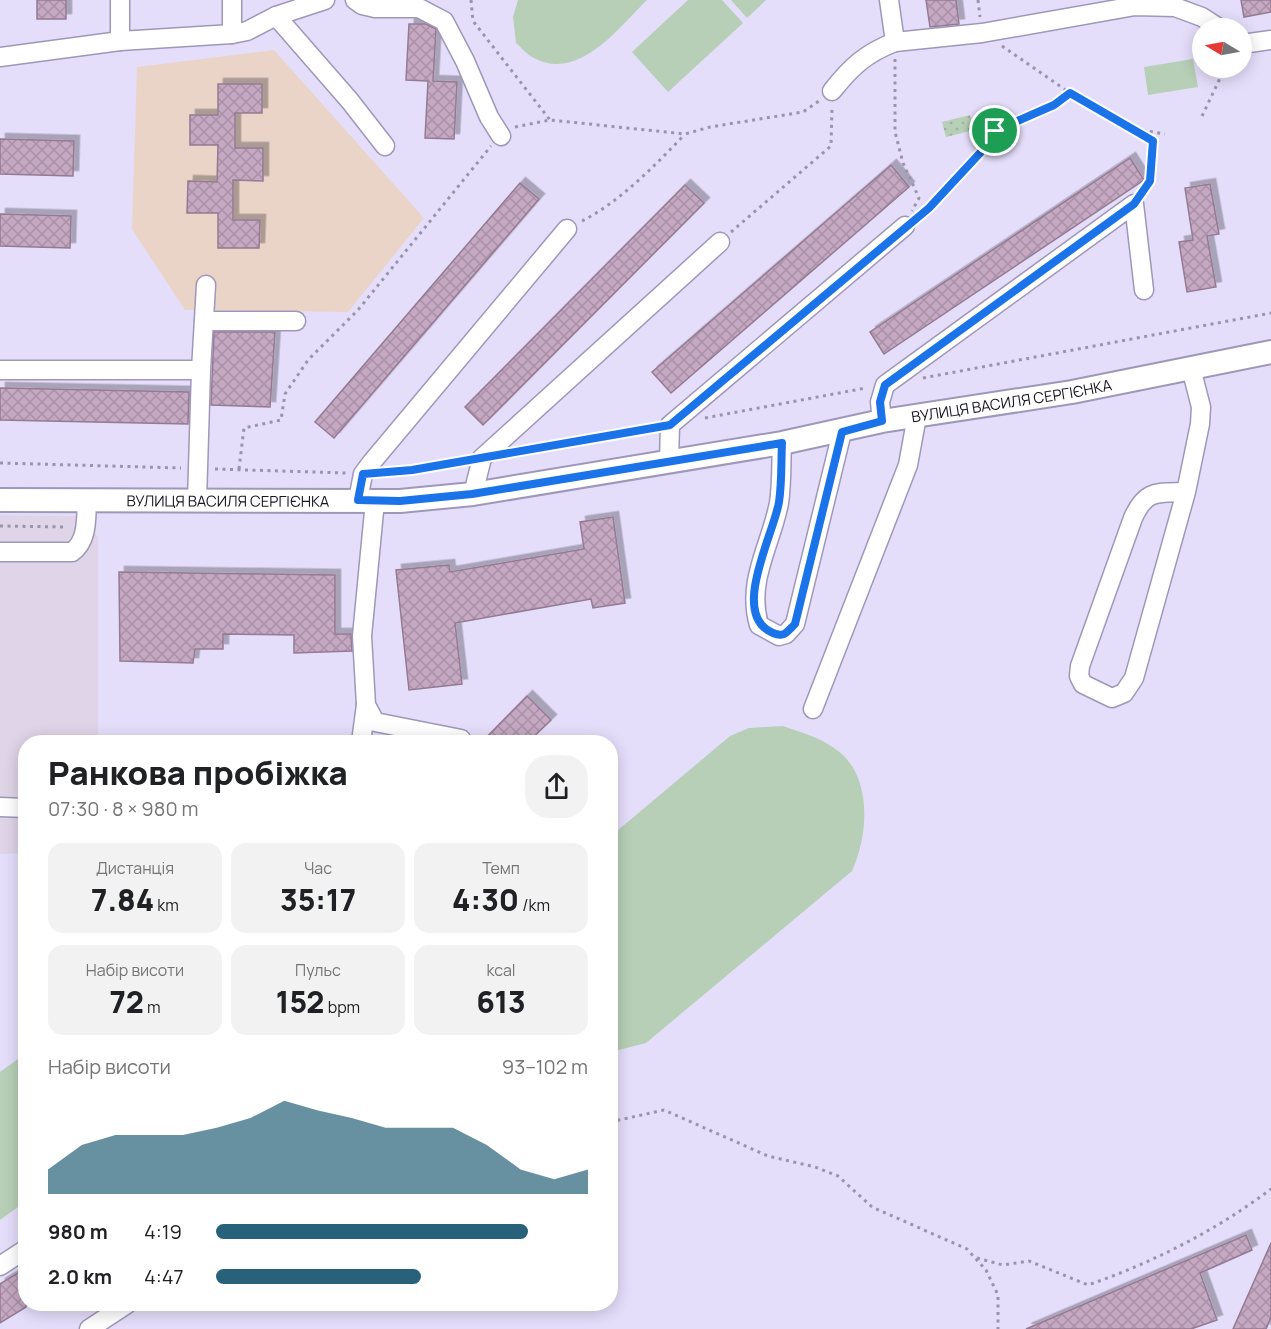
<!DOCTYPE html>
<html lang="uk">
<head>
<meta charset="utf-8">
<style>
	:root { --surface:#fff; --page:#f2f2f2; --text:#202124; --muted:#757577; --accent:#27627a }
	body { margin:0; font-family:Manrope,sans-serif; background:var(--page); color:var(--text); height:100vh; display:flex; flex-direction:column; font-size:22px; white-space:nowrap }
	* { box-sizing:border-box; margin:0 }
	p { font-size:20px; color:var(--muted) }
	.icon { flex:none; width:33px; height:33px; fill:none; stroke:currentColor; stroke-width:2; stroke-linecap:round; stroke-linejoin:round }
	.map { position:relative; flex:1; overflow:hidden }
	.panel { position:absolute; left:18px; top:735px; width:600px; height:576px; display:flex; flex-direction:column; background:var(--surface); border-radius:24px; box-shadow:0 3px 15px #0003 }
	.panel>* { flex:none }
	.needle { width:39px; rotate:280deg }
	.buttons { position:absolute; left:1192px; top:18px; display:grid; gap:12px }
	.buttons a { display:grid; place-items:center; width:60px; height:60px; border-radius:50%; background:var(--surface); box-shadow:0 3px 15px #0003; font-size:30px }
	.pin { position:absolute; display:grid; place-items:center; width:51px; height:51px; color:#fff; margin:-26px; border:3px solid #fff; border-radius:50%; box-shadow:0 2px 6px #0007 }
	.round { display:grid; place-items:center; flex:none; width:63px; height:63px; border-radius:24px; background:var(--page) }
	.overview { display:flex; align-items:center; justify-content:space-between; height:102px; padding:0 30px }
	h1 { font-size:33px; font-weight:800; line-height:45px }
	.figures { display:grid; grid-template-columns:repeat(3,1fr); gap:9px; height:102px; padding:6px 30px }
	.figures div { display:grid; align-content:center; border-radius:15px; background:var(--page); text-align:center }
	.figures b { font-size:30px; font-weight:800 }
	.figures small { font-size:16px; font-weight:400 }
	.figures p { font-size:16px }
	.chart { height:168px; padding:12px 30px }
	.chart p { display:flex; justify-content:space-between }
	.chart svg { width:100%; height:108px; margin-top:6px; fill:var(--accent); opacity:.7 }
	ul { padding:0 30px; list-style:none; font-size:20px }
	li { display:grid; grid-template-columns:96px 72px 1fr; align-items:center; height:45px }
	li i { height:15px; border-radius:8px; background:var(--accent) }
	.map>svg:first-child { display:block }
	.commercial { fill:#e0d4e8 }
	.education { fill:#ead4c8 }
	.green { fill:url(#green-dots) }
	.pitch { fill:#b7cfb6 }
	.building { fill:url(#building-cross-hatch); stroke:#957a93; stroke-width:1.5; filter:url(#shadow) }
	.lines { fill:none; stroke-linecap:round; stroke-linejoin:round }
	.minor-casing { stroke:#9f97b9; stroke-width:21 }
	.major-casing { stroke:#9f97b9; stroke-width:26 }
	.path { stroke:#9a94ab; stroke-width:3; stroke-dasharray:3 4.5; stroke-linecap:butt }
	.minor { stroke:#fff; stroke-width:18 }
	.major { stroke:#fff; stroke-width:22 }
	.route-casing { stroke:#fff; stroke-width:12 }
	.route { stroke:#1a73e8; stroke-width:8 }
	.labels { text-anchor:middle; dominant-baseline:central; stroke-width:4.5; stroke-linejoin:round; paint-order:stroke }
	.street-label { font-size:15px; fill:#171320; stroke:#fff }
</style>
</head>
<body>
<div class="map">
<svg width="1271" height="1329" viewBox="0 0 1271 1329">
	<defs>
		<pattern id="green-dots" width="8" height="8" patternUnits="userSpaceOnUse" patternTransform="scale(1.5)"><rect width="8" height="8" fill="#b7cfb6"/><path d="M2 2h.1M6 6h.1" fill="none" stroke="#9db19c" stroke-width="1.8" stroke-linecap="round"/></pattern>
		<pattern id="building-cross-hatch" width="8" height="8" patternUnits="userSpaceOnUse" patternTransform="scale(1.5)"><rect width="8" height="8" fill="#c5a8c2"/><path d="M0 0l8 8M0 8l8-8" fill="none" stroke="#a890a6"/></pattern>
		<filter id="shadow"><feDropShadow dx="5.5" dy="-5.5" stdDeviation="0" flood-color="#0004"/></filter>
	</defs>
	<rect width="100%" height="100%" fill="#e5defb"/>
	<polygon class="commercial" points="0,515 76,516 98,537 98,742 26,742 25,853 0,854"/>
	<polygon class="education" points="274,50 424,218 348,312 185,310 132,229 137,67"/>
	<polygon class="green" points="970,115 974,130 946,137 942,122"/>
	<g class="pitch">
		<path d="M518,0h129c-29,28 -68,82 -113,58 -7,-3 -13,-11 -18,-15l-3,-26z"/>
		<polygon points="688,0 722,0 743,23 668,92 632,52"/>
		<polygon points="731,0 766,0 747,18"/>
		<polygon points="1193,59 1198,87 1148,95 1144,67"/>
		<path d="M783,726c17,6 36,11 51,22 39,25 35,86 18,123l-206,172 -35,9v-216l119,-100 19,-8z"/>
		<polygon points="25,1054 25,1202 0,1220 0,1072"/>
	</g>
	<g class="building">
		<rect x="37" y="0" width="29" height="19"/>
		<polygon points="926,0 956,0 959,24 930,27"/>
		<polygon points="1241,0 1271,0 1271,12 1244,17"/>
		<polygon points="409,24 426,24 436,29 433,81 457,82 454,139 425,138 428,81 406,80"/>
		<polygon points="218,84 262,84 262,113 235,113 235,148 263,148 263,181 233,180 233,220 260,220 259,248 218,248 218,213 187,213 188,181 217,182 218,145 190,145 190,115 218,115"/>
		<polygon points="0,139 74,141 73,176 0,174"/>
		<polygon points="1130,158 1144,180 884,354 870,332"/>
		<polygon points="891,165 909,187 671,393 652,372"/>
		<polygon points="520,183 539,199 334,438 315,422"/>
		<polygon points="1210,184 1219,234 1207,236 1216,287 1187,292 1179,242 1193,240 1185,188"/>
		<polygon points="685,185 704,203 483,425 465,407"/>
		<polygon points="0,214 71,216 70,248 0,246"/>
		<polygon points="214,332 275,332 270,407 211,405"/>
		<polygon points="0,388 189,392 188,424 0,420"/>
		<polygon points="613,517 625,603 593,608 591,599 455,623 462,684 409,690 396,570 449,565 450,572 584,549 580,522"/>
		<polygon points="119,572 335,575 335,634 351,634 352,651 294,653 294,635 223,634 223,649 195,649 193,663 120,661"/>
		<polygon points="527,696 551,720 528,742 482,742"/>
		<polygon points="1246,1235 1252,1250 1200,1273 1217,1320 1191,1329 1026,1329"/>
		<polygon points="1271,1243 1271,1317 1266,1329 1233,1329"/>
		<polygon points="26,1268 26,1307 0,1323 0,1284"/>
	</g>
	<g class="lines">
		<defs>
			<g id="minor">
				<polyline points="120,0 120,41"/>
				<polyline points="355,0 362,5 375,8 419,8 444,21 465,61 489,117 501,136"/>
				<polyline points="889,0 895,42 982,33 1135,6 1175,7 1202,17 1219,28"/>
				<polyline points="276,16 350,101 385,146"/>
				<polyline points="232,34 232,0"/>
				<polyline points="1242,44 1271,40"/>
				<polyline points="0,57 120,41 232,34 247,31 276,16 325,0"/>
				<path d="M832,91c19,-24 34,-38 63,-49"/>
				<polyline points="204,321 296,321"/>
				<polyline points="0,370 201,370 197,501"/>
				<polyline points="201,370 206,285"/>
				<polyline points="882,421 880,402 885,385 1134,204 1144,290"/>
				<path d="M782,443c-1,19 0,41 -3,60 -8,42 -33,78 -20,122l20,11 7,-2 9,-10 47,-192"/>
				<polyline points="669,461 670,425 905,226"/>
				<path d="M1186,492c-29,1 -40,-3 -53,26l-53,148 -1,10 4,8 29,14 12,-5 10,-15 52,-186 14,-68 1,-17 -10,-39"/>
				<polyline points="473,494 482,458 720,242"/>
				<polyline points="358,500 363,474 372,462 567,229"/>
				<polyline points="375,501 362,636 366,705 375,722 461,739"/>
				<path d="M0,552h72c16,-11 14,-34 15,-52"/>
				<polyline points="813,709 908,465 917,416"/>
				<polyline points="361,742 366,705"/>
				<polyline points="0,807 26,808"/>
				<polyline points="0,1266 26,1249"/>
				<polyline points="89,1329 127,1304"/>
			</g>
			<g id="major">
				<path id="s1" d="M0,500l400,1 73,-7 309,-51 100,-22 190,-29 199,-40"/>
			</g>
		</defs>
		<use href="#minor" class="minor-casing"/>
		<use href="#major" class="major-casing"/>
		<g class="path">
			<polyline points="471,0 473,21 550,120"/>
			<polyline points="978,0 980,17"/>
			<polyline points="1002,46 1070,93 1153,141 1150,181 1144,191"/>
			<polyline points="895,59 895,132 903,163 919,198 912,211"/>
			<polyline points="1202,116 1225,68"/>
			<polyline points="515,127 550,120 685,134 710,127 803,112 819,101"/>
			<polyline points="1135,129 1165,134"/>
			<polyline points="918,216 981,152 995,131 1054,105 1070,93"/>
			<path d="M582,221c36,-18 74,-56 102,-86"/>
			<polyline points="731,232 831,146 832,107"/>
			<polyline points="923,378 1271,313"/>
			<polyline points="705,418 866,388"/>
			<polyline points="513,452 654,427"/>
			<polyline points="0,463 181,468"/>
			<polyline points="215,469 346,473"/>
			<polyline points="239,469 244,428 281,420 285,394 308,360 358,310 491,146"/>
			<polyline points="385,472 465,461"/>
			<polyline points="0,526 65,527"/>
			<polyline points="610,1122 664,1110 768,1156 815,1167 838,1176 872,1207 967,1249 986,1270 998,1295 998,1329"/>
			<path d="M977,1258l26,7 26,-4 59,24c64,-22 129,-55 183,-96"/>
		</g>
		<use href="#minor" class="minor"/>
		<use href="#major" class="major"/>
	</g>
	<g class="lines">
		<defs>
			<path id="route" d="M1070,93l83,48 -3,40 -16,23 -249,181 -5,17 2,19 -40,11 -47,192c-8,8 -11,14 -22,9 -44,-18 1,-99 6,-131 3,-19 2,-40 3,-59l-310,51 -72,7 -42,-1 5,-26 49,-4 258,-45 259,-217 52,-56 14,-21 59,-26z"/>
		</defs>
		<use href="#route" class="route-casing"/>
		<use href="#route" class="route"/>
	</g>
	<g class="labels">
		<g class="street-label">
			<text stroke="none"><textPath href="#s1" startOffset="1020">ВУЛИЦЯ ВАСИЛЯ СЕРГІЄНКА</textPath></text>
			<text stroke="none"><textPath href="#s1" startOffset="228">ВУЛИЦЯ ВАСИЛЯ СЕРГІЄНКА</textPath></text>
		</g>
	</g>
</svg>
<div class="buttons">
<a><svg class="needle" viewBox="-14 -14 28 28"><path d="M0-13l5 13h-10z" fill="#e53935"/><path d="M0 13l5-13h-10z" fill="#757577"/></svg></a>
</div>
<div class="pin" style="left:995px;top:131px;background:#1e9e55"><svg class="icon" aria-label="arrive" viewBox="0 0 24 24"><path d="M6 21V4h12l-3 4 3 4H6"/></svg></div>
<section class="panel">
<div class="overview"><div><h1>Ранкова пробіжка</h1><p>07:30 · 8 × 980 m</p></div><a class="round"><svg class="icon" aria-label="share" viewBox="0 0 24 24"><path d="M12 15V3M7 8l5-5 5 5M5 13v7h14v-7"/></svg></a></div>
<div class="figures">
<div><p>Дистанція</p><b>7.84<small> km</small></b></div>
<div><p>Час</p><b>35:17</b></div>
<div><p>Темп</p><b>4:30<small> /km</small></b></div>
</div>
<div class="figures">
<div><p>Набір висоти</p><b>72<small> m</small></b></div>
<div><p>Пульс</p><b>152<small> bpm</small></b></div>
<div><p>kcal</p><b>613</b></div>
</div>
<div class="chart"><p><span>Набір висоти</span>93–102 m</p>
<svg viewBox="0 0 160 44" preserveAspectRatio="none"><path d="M0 44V34L10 24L20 20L30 20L40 20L50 17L60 13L70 6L80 10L90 13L100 17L110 17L120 17L130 24L140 34L150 38L160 34V44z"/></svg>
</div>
<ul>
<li><b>980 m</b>4:19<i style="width:84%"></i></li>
<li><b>2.0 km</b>4:47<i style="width:55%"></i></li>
</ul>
</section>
</div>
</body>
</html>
